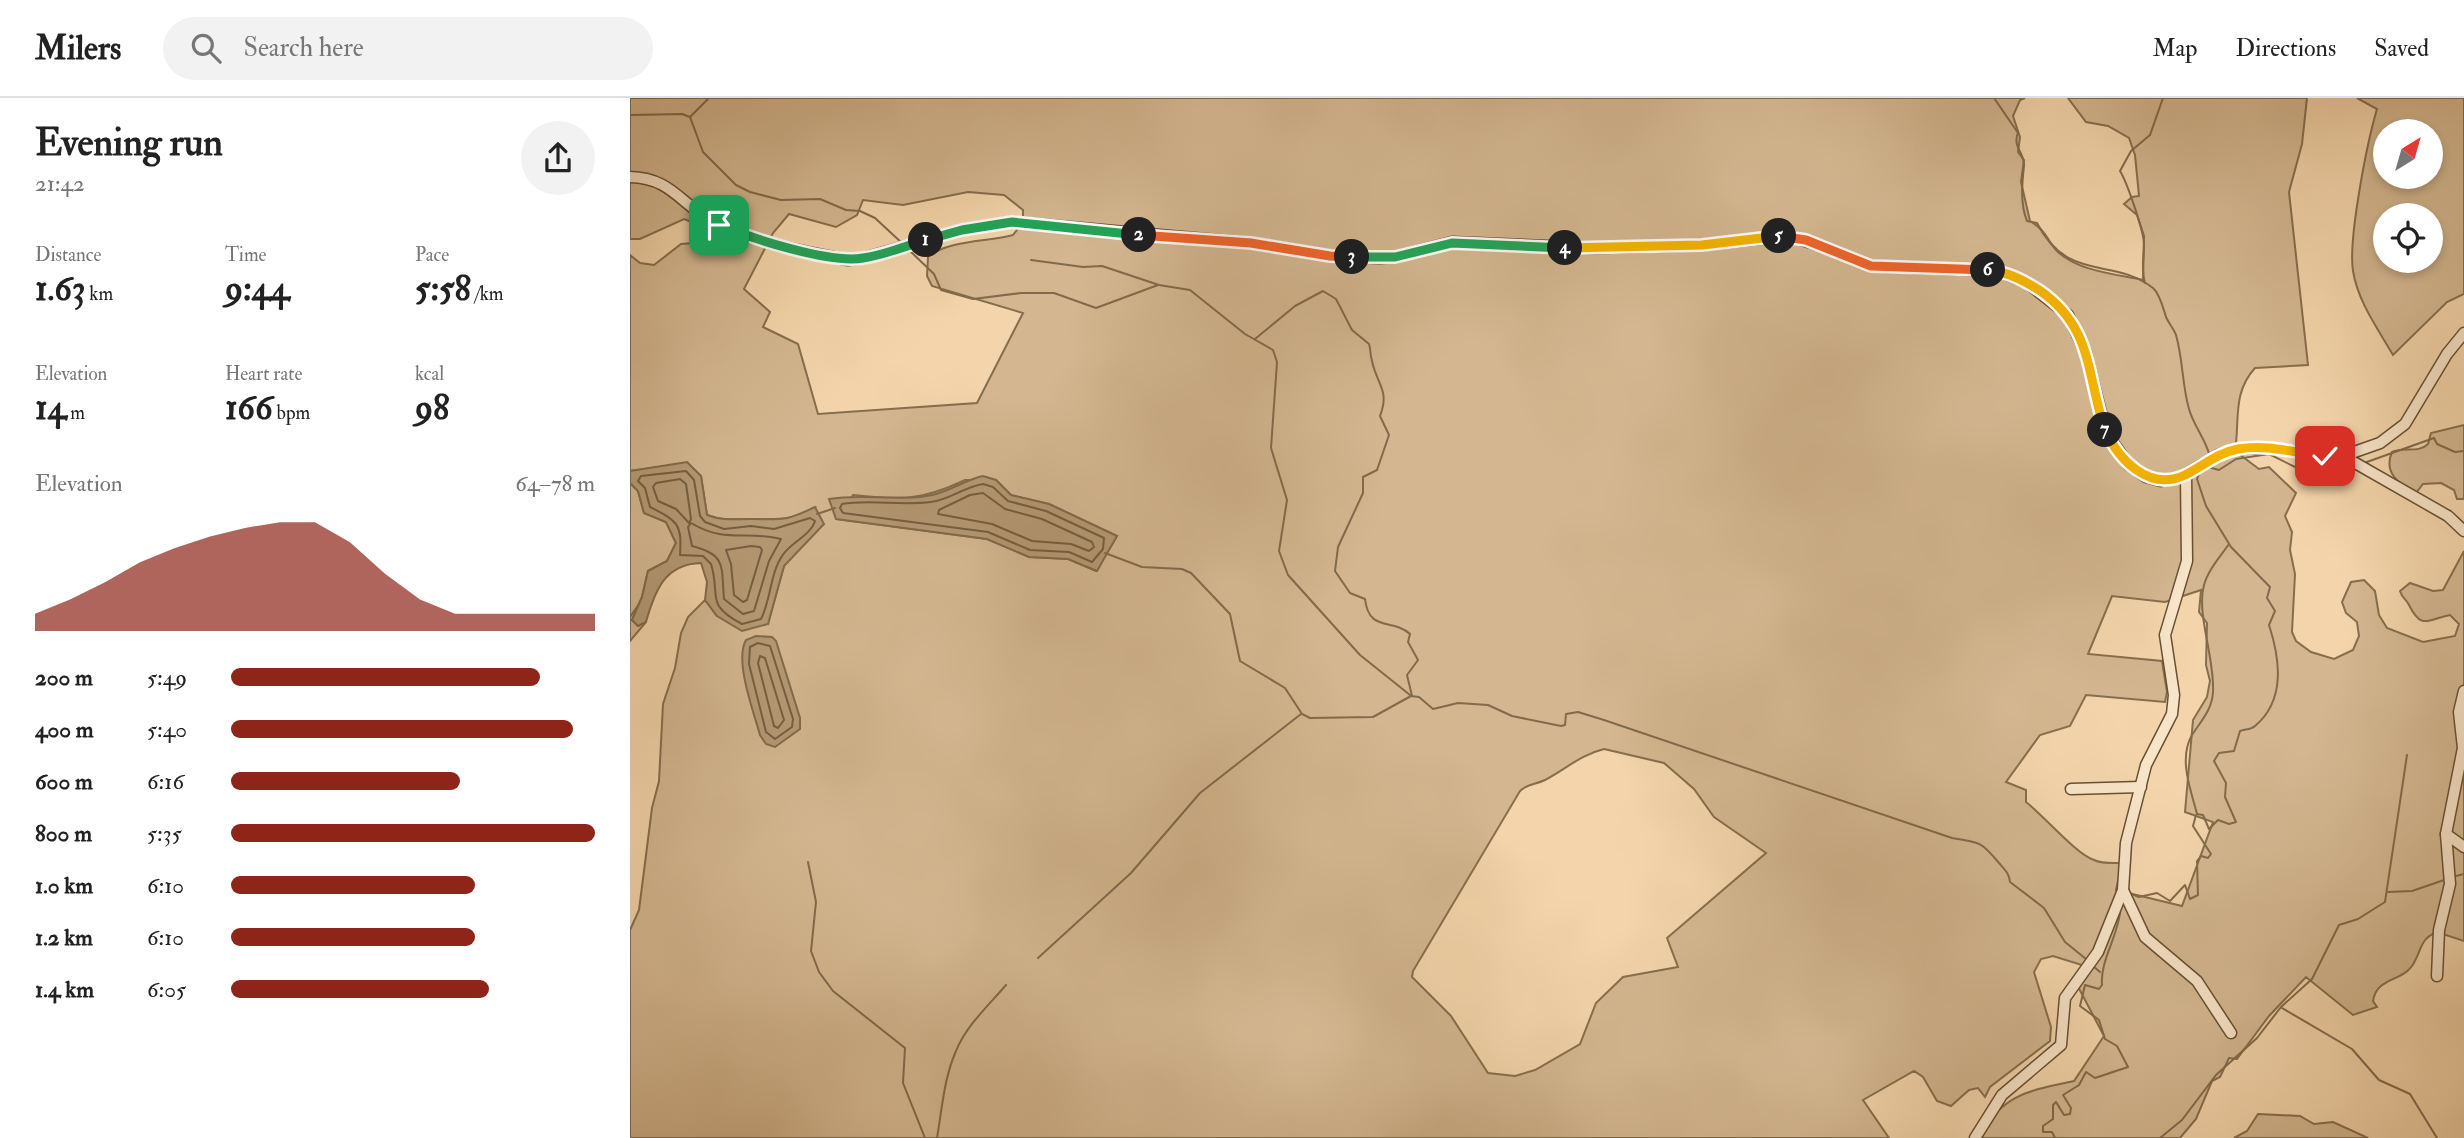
<!DOCTYPE html>
<html lang="en">
<head>
<meta charset="utf-8">
<style>
	:root { --surface:#fff; --page:#f2f2f2; --text:#222; --muted:#767676; --line:#e0e0e0; --accent:#8f2418 }
	body { margin:0; font-family:"IM FELL Double Pica",serif; background:var(--page); color:var(--text); height:100vh; display:flex; flex-direction:column; font-size:26px; white-space:nowrap }
	* { box-sizing:border-box; margin:0 }
	p { font-size:23px; color:var(--muted) }
	.icon { flex:none; width:38px; height:38px; fill:none; stroke:currentColor; stroke-width:2; stroke-linecap:round; stroke-linejoin:round }
	.map { position:relative; flex:1; overflow:hidden }
	.panel { display:flex; flex-direction:column; background:var(--surface); width:630px }
	.panel>* { flex:none }
	.needle { width:46px; rotate:37deg }
	.controls { position:absolute; left:1743px; top:21px; display:grid; gap:14px }
	.controls a { display:grid; place-items:center; width:70px; height:70px; border-radius:50%; background:var(--surface); box-shadow:0 4px 10px #0003; font-size:35px }
	.pin { position:absolute; display:grid; place-items:center; width:60px; height:60px; color:#fff; margin:-30px; border-radius:14px; box-shadow:0 4px 10px #0006 }
	.km { position:absolute; width:35px; height:35px; margin:-18px; border-radius:50%; background:#222; color:#fff; font-size:19px; line-height:35px; text-align:center }
	.round { display:grid; place-items:center; flex:none; width:74px; height:74px; border-radius:37px; background:var(--page) }
	.summary { display:flex; align-items:center; justify-content:space-between; height:119px; padding:0 35px }
	h1 { font-size:38px; font-weight:800; line-height:52px }
	.metrics { display:grid; grid-template-columns:repeat(3,1fr); gap:10px; height:119px; padding:7px 35px }
	.metrics div { display:grid; align-content:center }
	.metrics b { font-size:35px; font-weight:800 }
	.metrics small { font-size:19px; font-weight:400 }
	.metrics p { font-size:19px }
	.chart { height:196px; padding:14px 35px }
	.chart p { display:flex; justify-content:space-between }
	.chart svg { width:100%; height:126px; margin-top:7px; fill:var(--accent); opacity:.7 }
	ul { padding:0 35px; list-style:none; font-size:23px }
	li { display:grid; grid-template-columns:112px 84px 1fr; align-items:center; height:52px }
	li i { height:18px; border-radius:9px; background:var(--accent) }
	header { display:flex; align-items:center; gap:42px; box-sizing:border-box; height:98px; padding:0 35px; background:var(--surface); border-bottom:2px solid var(--line) }
	header strong { font-size:33px }
	nav { display:flex; gap:38px; margin-inline-start:auto; font-size:24px }
	.search { width:490px; height:63px; background:var(--page); display:flex; align-items:center; gap:18px; box-sizing:border-box; padding:0 24px; border-radius:38px; color:var(--muted); font-size:26px }
	main { display:flex; flex:1; min-height:0 }
	.map>svg:first-child { display:block }
	.green { fill:#d4b790; stroke:#866e4d; stroke-width:2; fill-rule:evenodd }
	.water { fill:#b49974; stroke:#826a4a; stroke-width:2 }
	.lines { fill:none; stroke-linecap:round; stroke-linejoin:round }
	.shore { stroke:#765e3f; stroke-width:2 }
	.stream { stroke:#826a4a; stroke-width:2 }
	.minor-casing { stroke:#675032; stroke-width:13 }
	.minor { stroke:#f8e4c8; stroke-width:10 }
	.split-1-casing { stroke:#fff; stroke-width:14 }
	.split-2-casing { stroke:#fff; stroke-width:14 }
	.split-3-casing { stroke:#fff; stroke-width:14 }
	.split-4-casing { stroke:#fff; stroke-width:14 }
	.split-5-casing { stroke:#fff; stroke-width:14 }
	.split-6-casing { stroke:#fff; stroke-width:14 }
	.split-7-casing { stroke:#fff; stroke-width:14 }
	.split-8-casing { stroke:#fff; stroke-width:14 }
	.split-1 { stroke:#22a559; stroke-width:9 }
	.split-2 { stroke:#22a559; stroke-width:9 }
	.split-3 { stroke:#f0652b; stroke-width:9 }
	.split-4 { stroke:#22a559; stroke-width:9 }
	.split-5 { stroke:#f5b400; stroke-width:9 }
	.split-6 { stroke:#f0652b; stroke-width:9 }
	.split-7 { stroke:#f5b400; stroke-width:9 }
	.split-8 { stroke:#f5b400; stroke-width:9 }
</style>
</head>
<body>
<header>
<strong>Milers</strong>
<div class="search"><svg class="icon" aria-label="search" viewBox="0 0 24 24"><circle cx="10" cy="10" r="6"/><path d="M15 15l6 6"/></svg>Search here</div>
<nav><a>Map</a><a>Directions</a><a>Saved</a></nav>
</header>
<main>
<section class="panel">
<div class="summary"><div><h1>Evening run</h1><p>21:42</p></div><a class="round"><svg class="icon" aria-label="share" viewBox="0 0 24 24"><path d="M12 15V3M7 8l5-5 5 5M5 13v7h14v-7"/></svg></a></div>
<div class="metrics">
<div><p>Distance</p><b>1.63<small> km</small></b></div>
<div><p>Time</p><b>9:44</b></div>
<div><p>Pace</p><b>5:58<small> /km</small></b></div>
</div>
<div class="metrics">
<div><p>Elevation</p><b>14<small> m</small></b></div>
<div><p>Heart rate</p><b>166<small> bpm</small></b></div>
<div><p>kcal</p><b>98</b></div>
</div>
<div class="chart"><p><span>Elevation</span>64–78 m</p>
<svg viewBox="0 0 160 44" preserveAspectRatio="none"><path d="M0 44V38L10 33L20 27L30 20L40 15L50 11L60 8L70 6L80 6L90 13L100 24L110 33L120 38L130 38L140 38L150 38L160 38V44z"/></svg>
</div>
<ul>
<li><b>200 m</b>5:49<i style="width:85%"></i></li>
<li><b>400 m</b>5:40<i style="width:94%"></i></li>
<li><b>600 m</b>6:16<i style="width:63%"></i></li>
<li><b>800 m</b>5:35<i style="width:100%"></i></li>
<li><b>1.0 km</b>6:10<i style="width:67%"></i></li>
<li><b>1.2 km</b>6:10<i style="width:67%"></i></li>
<li><b>1.4 km</b>6:05<i style="width:71%"></i></li>
</ul>
</section>
<div class="map">
<svg width="1834" height="1040" viewBox="0 0 1834 1040">
	<rect width="100%" height="100%" fill="#f4d5ab"/>
	<filter id="stains"><feTurbulence type="fractalNoise" baseFrequency=".00286" numOctaves="4"/><feColorMatrix values="0 0 0 0 .2 0 0 0 0 .09 0 0 0 0 .02 0 0 0 .5 -.17"/></filter>
	<radialGradient id="worn" r=".72"><stop offset=".6" stop-color="#630" stop-opacity="0"/><stop offset="1" stop-color="#630" stop-opacity=".3"/></radialGradient>
	<g class="green">
		<path d="M0,0h1395l-5,2 -7,16 7,21 -2,15 6,8 -3,22 9,39c16,10 15,15 25,28 20,22 60,25 88,31l1,-44 -7,-21 -13,-11 8,-7 7,-1 -4,-41 -6,-17 -21,-12 -22,-4 -18,-24h239l-5,46 -13,48 19,173 -53,3c-23,25 -15,53 -20,83l24,18 10,-2 27,26 -11,23 7,16 -2,18 5,24 -3,58 4,9 15,11 23,7 19,-9 6,-14 -2,-14 -11,-9 -4,-11 9,-20 13,-2 11,11 4,24 8,13 36,14 32,-6 4,-12 -9,-9c-22,4 -28,16 -41,-10 -3,-6 -7,-7 -9,-14l10,-8 23,8 10,-1 21,-39v390l-27,-9c-18,7 -15,19 -25,34 -11,16 -35,11 -39,35l4,6 -24,8 -47,-38 -37,39 -32,43 -8,-1 -9,19 -8,4 -16,38 -16,19h-206c33,-44 48,-46 100,-57l30,-45 -29,-55 7,-16 -29,-9 -12,3 -7,13 17,55 -1,14 -60,46 -5,10 -7,-9 -9,2 -18,16 -14,-5 -14,-24 -9,-6 -51,29 26,38h-1259v-208l9,-20 13,-102 7,-27 4,-77 12,-36 6,-35 7,-16 17,-17 12,16 51,8 16,-58 15,-19 16,-39c-31,14 -32,11 -65,11 -17,0 -27,2 -43,-4l-6,-39 -14,-13 -57,8v-216l10,8 14,2 27,-21 24,-2 4,-5 -4,-10 -21,-8 -44,20h-10zM338,94l36,3 19,15v12l-10,13c-25,7 -65,5 -85,22l-1,19 5,10 91,27 -46,90 -159,11 -20,-70 -35,-17 7,-15 -26,-23 29,-56 16,-19 47,13 21,-12 6,-15 40,5zM335,382h31l15,15 38,9 68,32 -21,35 -28,-12 -39,-2 -42,-18 -150,-20 16,-24c48,5 68,6 112,-15zM1571,492l-2,22 8,11 -1,42 4,16 -3,16 -14,23 -8,92 28,10 -31,84 -66,-16 6,-27c-9,0 -20,1 -28,-3 -18,-6 -50,-44 -68,-58v-12l-20,-8 34,-47 30,-9 16,-31 79,7 2,-10 -5,-31 -74,-7 24,-58 53,6zM974,651l60,14 30,26 20,28 52,36 -99,85 11,29 -55,10 -27,26 -16,41 -45,26 -20,6 -27,-3 -37,-57 -39,-39 1,-6 107,-180c8,-8 15,-6 25,-11 21,-11 35,-25 59,-31z"/>
		<path d="M1727,0h107v196l-17,8 -54,53c-15,-26 -35,-53 -40,-84 -5,-32 14,-128 24,-162zM1755,33h46v46h-46zM1755,117h46v46h-46z"/>
		<path d="M1834,327v74h-7l-3,-9 -13,-7 -18,1 -7,9c-17,-9 -33,-20 -24,-41 12,-6 26,2 36,-8l3,-11z"/>
		<polygon points="0,385 8,393 14,415 36,424 46,445 37,463 18,473 12,499 2,522 8,528 16,524 0,543"/>
		<polygon points="1628,1016 1670,1018 1684,1026 1703,1024 1738,1040 1604,1040 1617,1033"/>
	</g>
	<g class="water">
		<path d="M57,364l14,14 6,39c16,6 27,4 44,4 32,0 33,3 64,-12l9,17 -40,42 -16,58 -26,7 -25,-15 -12,-16 2,-18 -6,-19c-36,1 -46,27 -55,59l-8,4 -6,-6 10,-23 6,-26 19,-10 9,-18 -10,-21 -22,-9 -6,-22 -8,-8v-12z"/>
		<path d="M353,378l13,4 15,15 38,9 68,32 -20,35 -29,-12 -39,-2 -42,-18 -151,-20 -7,-20c34,-6 69,3 103,-4 18,-4 33,-15 51,-19z"/>
		<path d="M126,538l16,1 4,4 24,77v11l-25,18 -9,-3 -6,-9c-6,-22 -26,-75 -14,-95z"/>
	</g>
	<g class="lines">
		<g class="shore">
			<path d="M56,373l8,9 6,36 5,6 19,7 27,-3 23,3 36,-11 5,3c-4,14 -25,22 -33,35 -12,18 -11,44 -21,63l-19,5c-38,-20 -21,-28 -31,-60l-8,-8 -23,-1c2,-31 -2,-34 -30,-48l-5,-19 -7,-7 3,-5z"/>
			<polygon points="50,381 56,386 61,421 59,425 46,411 28,403 23,389 26,385"/>
			<path d="M353,386l10,3 15,14 38,10 58,27 -1,11 -11,13 -23,-10 -39,-2 -42,-18 -145,-19 -3,-5 2,-4c27,-5 59,2 89,-2 18,-2 33,-15 52,-18z"/>
			<polygon points="353,395 375,411 412,421 462,444 464,449 459,453 441,446 402,443 362,426 308,416 309,412 340,397"/>
			<path d="M61,425c35,21 55,7 90,16l-12,22 -15,50 -11,3 -19,-15c-3,-33 3,-44 -32,-53l-4,-19z"/>
			<polygon points="121,448 130,449 132,452 117,502 113,504 104,497 101,466 96,452"/>
			<polygon points="128,545 140,548 163,621 162,629 145,641 136,634 119,566 120,549"/>
			<polygon points="130,558 135,560 154,622 148,630 144,628 128,565"/>
		</g>
		<g class="stream">
			<path d="M1364,0l24,35c-6,14 7,20 6,33 -2,18 -4,38 3,55l10,2c32,61 75,33 116,65 7,6 10,20 13,29 3,7 8,12 10,18 7,24 6,50 13,74 5,18 17,30 21,48"/>
			<polyline points="0,17 52,16 60,19"/>
			<polyline points="61,18 79,0"/>
			<polyline points="60,19 73,54 106,87 120,94 151,102 190,101 216,112 230,113 245,120 273,146"/>
			<polyline points="279,152 304,176 311,192 343,201 391,195 424,195 466,210 528,187"/>
			<polyline points="401,162 453,169 472,168 529,187 560,192 615,236 643,252 647,264 641,350 657,402 649,453 658,477 730,557 780,597"/>
			<path d="M1515,185c-4,-13 -1,-26 -1,-39 0,-12 -17,-62 -24,-73l11,-20 19,-16 13,-37"/>
			<path d="M625,241l40,-33 28,-15 13,8 16,31 17,14c2,6 1,11 3,17 5,24 18,29 8,55l9,19 -12,35 -14,7v16l-25,54 -3,24 15,22 15,6c4,34 28,19 45,35l-2,8 10,18 -11,15 5,21"/>
			<polyline points="1734,365 1804,340 1807,346 1825,354 1834,353"/>
			<polyline points="1578,369 1589,372 1606,361 1639,356 1675,374 1703,377 1723,369"/>
			<path d="M1570,373l-3,8 9,27 25,41 39,40 -3,11 8,13 -6,14c11,34 17,75 -14,101 -4,4 -10,3 -15,5l-6,20 -15,2 -5,8 12,22 -1,14 11,25 -7,2 -11,-4 -9,9 -6,-14 -6,-1c-6,-24 -19,-55 -5,-79 9,-14 20,-25 21,-43 2,-33 -17,-79 -9,-107 4,-15 16,-28 25,-41"/>
			<polyline points="187,416 205,410"/>
			<path d="M475,455l37,14 40,2 9,4 39,41 10,47 45,27 17,26 8,4 63,-1 38,-21 8,1 14,12 25,-6 30,2 24,11 49,10 4,-1 1,-11 12,-2 26,8 348,118c28,4 30,4 47,25 6,7 10,10 11,19l34,26 21,34 21,17"/>
			<polyline points="0,519 9,506"/>
			<polyline points="178,764 186,804 181,853 189,874 203,893 275,950 273,985 295,1040"/>
			<polyline points="1822,779 1834,776"/>
			<polyline points="1758,794 1782,793 1817,781"/>
			<polyline points="1499,795 1509,799 1527,795 1540,803 1555,787 1560,801 1568,797 1567,763 1571,758 1578,760 1581,756 1563,728 1566,717"/>
			<polyline points="408,860 501,775 570,695 671,616"/>
			<polyline points="1463,868 1470,874"/>
			<polyline points="1652,910 1722,951 1749,982 1780,996 1807,1040"/>
			<path d="M307,1040c5,-29 7,-60 19,-87 10,-25 32,-45 50,-66"/>
			<path d="M1425,1040l-3,-6h-9v-6l10,-7v-14l3,-3 8,13 6,-1 1,-6 -8,-13 16,-10 7,-13 9,6 33,-11 -11,-21 -12,-7 -6,-19 -19,-14 5,-21 14,4 3,-4c-2,-24 15,-47 18,-72"/>
			<polyline points="1530,1040 1552,1022 1586,977 1627,940 1651,909 1682,881 1709,827 1728,821 1755,804 1777,657"/>
		</g>
		<defs>
			<g id="minor">
				<path d="M0,79c44,1 51,30 88,47 39,19 87,28 130,36l16,-2 98,-28 50,-8 239,21 79,13 49,2 16,-1 57,-15 143,6 107,-3 86,-9 34,10 49,20 127,5 28,11 42,33 18,38 20,80 23,32 17,12 15,4 20,-4 37,-22 19,-6 29,-1 77,8 37,-13 25,-19 42,-70 17,-21"/>
				<polyline points="1713,358 1818,418 1834,433"/>
				<polyline points="1834,593 1829,614 1833,650 1816,736 1834,749"/>
				<polyline points="1441,691 1511,689"/>
				<polyline points="1493,792 1515,839 1567,883 1601,935"/>
				<polyline points="1807,878 1809,832 1820,786 1816,736"/>
				<polyline points="1345,1040 1372,997 1431,947 1435,900 1468,854 1493,792 1496,745 1516,667 1542,616 1544,597 1535,537 1557,463 1556,377"/>
			</g>
		</defs>
		<use href="#minor" class="minor-casing"/>
		<use href="#minor" class="minor"/>
	</g>
	<g class="lines">
		<defs>
			<path id="split-1" d="M89,127c32,13 110,39 144,33 21,-3 42,-12 63,-18"/>
			<polyline id="split-2" points="296,142 332,132 382,124 509,137"/>
			<polyline id="split-3" points="509,137 621,145 700,158 722,159"/>
			<polyline id="split-4" points="722,159 765,159 822,145 935,150"/>
			<polyline id="split-5" points="935,150 1072,147 1149,138"/>
			<polyline id="split-6" points="1149,138 1176,142 1241,168 1358,172"/>
			<path id="split-7" d="M1358,172c20,2 35,10 51,20 54,37 47,83 66,140"/>
			<path id="split-8" d="M1475,332c14,30 44,62 80,45 18,-9 32,-22 53,-26 29,-5 58,4 87,7"/>
		</defs>
		<use href="#split-1" class="split-1-casing"/>
		<use href="#split-2" class="split-2-casing"/>
		<use href="#split-3" class="split-3-casing"/>
		<use href="#split-4" class="split-4-casing"/>
		<use href="#split-5" class="split-5-casing"/>
		<use href="#split-6" class="split-6-casing"/>
		<use href="#split-7" class="split-7-casing"/>
		<use href="#split-8" class="split-8-casing"/>
		<use href="#split-1" class="split-1"/>
		<use href="#split-2" class="split-2"/>
		<use href="#split-3" class="split-3"/>
		<use href="#split-4" class="split-4"/>
		<use href="#split-5" class="split-5"/>
		<use href="#split-6" class="split-6"/>
		<use href="#split-7" class="split-7"/>
		<use href="#split-8" class="split-8"/>
	</g>
	<rect width="100%" height="100%" filter="url(#stains)"/>
	<rect width="100%" height="100%" fill="url(#worn)"/>
</svg>
<div class="controls">
<a><svg class="needle" viewBox="-14 -14 28 28"><path d="M0-13l5 13h-10z" fill="#e53935"/><path d="M0 13l5-13h-10z" fill="#767676"/></svg></a>
<a><svg class="icon" aria-label="locate" viewBox="0 0 24 24"><circle cx="12" cy="12" r="6"/><path d="M12 2v4M12 18v4M2 12h4M18 12h4"/></svg></a>
</div>
<div class="pin" style="left:89px;top:127px;background:#1e9e55"><svg class="icon" aria-label="arrive" viewBox="0 0 24 24"><path d="M6 21V4h12l-3 4 3 4H6"/></svg></div>
<div class="pin" style="left:1695px;top:358px;background:#d93025"><svg class="icon" aria-label="check" viewBox="0 0 24 24"><path d="M5 12l5 5 9-10"/></svg></div>
<b class="km" style="left:296px;top:142px">1</b>
<b class="km" style="left:509px;top:137px">2</b>
<b class="km" style="left:722px;top:159px">3</b>
<b class="km" style="left:935px;top:150px">4</b>
<b class="km" style="left:1149px;top:138px">5</b>
<b class="km" style="left:1358px;top:172px">6</b>
<b class="km" style="left:1475px;top:332px">7</b>
</div>
</main>
</body>
</html>
